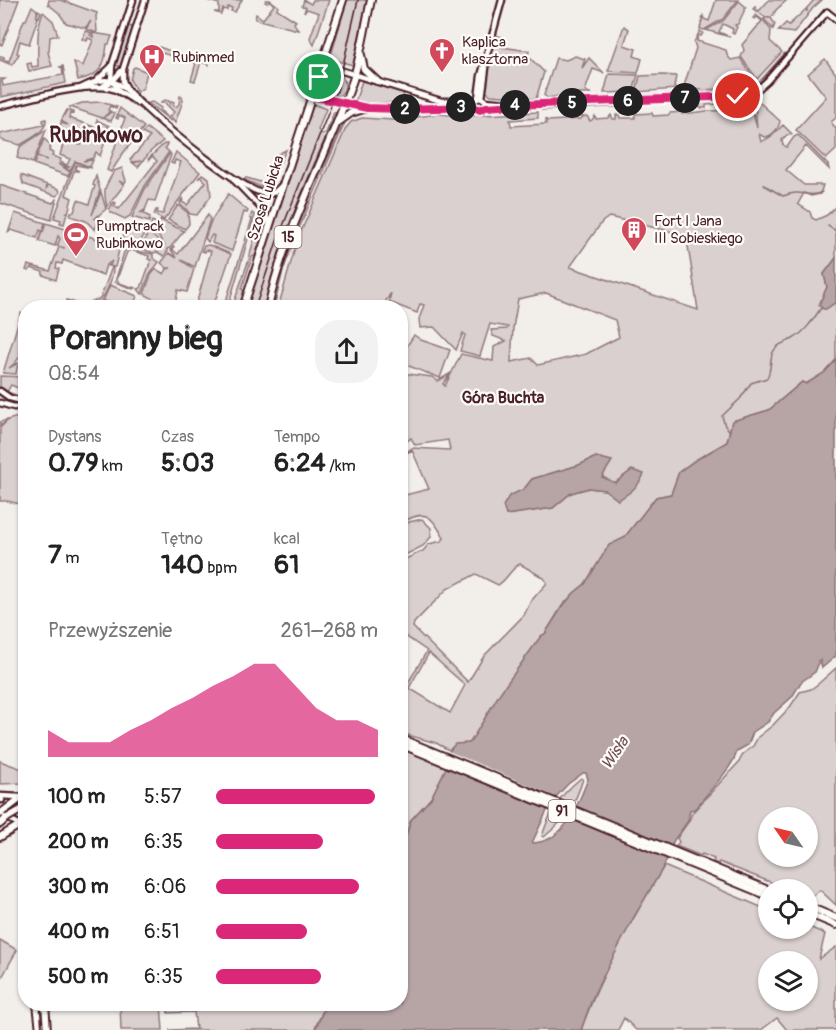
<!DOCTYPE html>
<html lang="pl">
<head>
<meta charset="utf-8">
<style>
	:root { --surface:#fff; --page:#f2f2f2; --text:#222; --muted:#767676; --accent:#db2777 }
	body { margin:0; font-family:Pangolin,sans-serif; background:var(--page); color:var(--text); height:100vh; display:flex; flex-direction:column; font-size:22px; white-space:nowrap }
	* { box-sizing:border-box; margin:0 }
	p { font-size:20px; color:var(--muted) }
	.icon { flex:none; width:33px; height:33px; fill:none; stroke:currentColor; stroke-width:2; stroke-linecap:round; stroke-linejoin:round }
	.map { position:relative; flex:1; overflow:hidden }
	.drawer { position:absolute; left:18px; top:300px; width:390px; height:711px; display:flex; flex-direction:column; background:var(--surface); border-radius:24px; box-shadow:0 2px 4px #0004 }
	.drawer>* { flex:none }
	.needle { width:39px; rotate:304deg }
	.tools { position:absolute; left:758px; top:807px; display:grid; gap:12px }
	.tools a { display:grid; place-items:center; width:60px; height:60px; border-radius:50%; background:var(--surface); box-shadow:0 2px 4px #0004; font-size:30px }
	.pin { position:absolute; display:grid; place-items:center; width:51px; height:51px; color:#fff; margin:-26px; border:3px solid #fff; border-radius:50%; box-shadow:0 2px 6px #0007 }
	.km { position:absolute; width:30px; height:30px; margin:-15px; border-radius:50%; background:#222; color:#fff; font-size:16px; line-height:30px; text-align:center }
	.round { display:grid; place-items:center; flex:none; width:63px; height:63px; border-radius:24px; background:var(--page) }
	.head { display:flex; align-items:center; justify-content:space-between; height:102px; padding:0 30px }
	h1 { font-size:33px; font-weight:800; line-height:45px }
	.figures { display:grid; grid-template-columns:repeat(3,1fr); gap:9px; height:102px; padding:6px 30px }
	.figures div { display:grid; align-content:center }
	.figures b { font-size:26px; font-weight:800 }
	.figures small { font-size:16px; font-weight:400 }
	.figures p { font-size:16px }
	.chart { height:168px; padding:12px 30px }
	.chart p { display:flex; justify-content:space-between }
	.chart svg { width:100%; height:108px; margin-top:6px; fill:var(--accent); opacity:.7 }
	ul { padding:0 30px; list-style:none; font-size:20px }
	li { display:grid; grid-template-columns:96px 72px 1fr; align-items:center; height:45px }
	li i { height:15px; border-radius:8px; background:var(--accent) }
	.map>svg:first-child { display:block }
	.green { fill:#d9d0cf; stroke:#92787d; stroke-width:1.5; fill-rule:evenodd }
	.water { fill:#b7a5a6; stroke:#8b6f75; stroke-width:1.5; fill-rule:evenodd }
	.pier { fill:#f2efeb }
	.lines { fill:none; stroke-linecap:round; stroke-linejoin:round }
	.stream { stroke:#8b6f75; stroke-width:1.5 }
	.tertiary-tunnel { stroke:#d0c5c5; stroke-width:4.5; stroke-dasharray:4.5 2; stroke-linecap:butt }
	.tertiary-casing { stroke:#4a1f2b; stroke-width:9 }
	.primary-casing { stroke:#4a1f2b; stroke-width:10 }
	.tertiary { stroke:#fdfcf7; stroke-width:4.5 }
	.primary { stroke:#fdfcf7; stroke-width:6 }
	.tram { stroke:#4a1f2b; stroke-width:1.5 }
	.primary-bridge-casing { stroke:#4a1f2b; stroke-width:10; stroke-linecap:butt }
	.primary-bridge { stroke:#fdfcf7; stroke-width:6 }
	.route-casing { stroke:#fff; stroke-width:12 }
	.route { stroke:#db2777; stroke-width:8 }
	.labels { text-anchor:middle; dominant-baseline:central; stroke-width:4.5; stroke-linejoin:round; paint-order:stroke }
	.shield { fill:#fdfcf7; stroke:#806168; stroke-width:1.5 }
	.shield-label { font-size:14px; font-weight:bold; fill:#4a1f2b }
	.poi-label { font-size:15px; fill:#4a1f2b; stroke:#fdfcf7; text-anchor:start }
	.street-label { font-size:15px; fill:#4a1f2b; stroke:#fdfcf7 }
	.neighbourhood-label { font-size:16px; font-weight:bold; fill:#4a1f2b; stroke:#fdfcf7 }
	.water-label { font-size:16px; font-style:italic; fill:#704e56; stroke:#fdfcf7 }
	.district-label { font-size:21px; font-weight:bold; fill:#4a1f2b; stroke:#fdfcf7 }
</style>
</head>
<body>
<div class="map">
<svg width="836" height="1030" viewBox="0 0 836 1030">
	<rect width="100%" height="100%" fill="#f2efeb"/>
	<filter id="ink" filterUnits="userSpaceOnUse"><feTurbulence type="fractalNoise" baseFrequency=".0167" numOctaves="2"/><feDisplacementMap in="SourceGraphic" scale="12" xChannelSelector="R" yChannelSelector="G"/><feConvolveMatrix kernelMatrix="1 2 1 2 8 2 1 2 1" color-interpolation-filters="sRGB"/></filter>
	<g filter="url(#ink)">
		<g class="green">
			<polygon points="0,0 19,0 2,45 0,44"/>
			<polygon points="49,0 61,0 97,13 96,16 97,33 86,29 91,21 85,28 66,23 59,13 48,4"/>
			<polygon points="206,0 242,0 235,12 231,11 232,8 228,7 227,10 223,9 221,14 214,12 219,12 219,4"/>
			<polygon points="266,0 270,0 278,6 277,9 296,21 294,23 298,30 255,19 256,14 263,19 274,5 270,1 267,3 265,2"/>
			<polygon points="304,0 311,4 313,0 329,0 314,45 310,38 319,13 307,9 304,12 306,7 302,6"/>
			<polygon points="347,0 367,0 353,65 330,59"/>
			<polygon points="716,0 738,0 723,19 704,30 700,29 703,16 704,19 709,21"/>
			<polygon points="769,0 787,0 776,10 773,16 767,18 771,18 775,24 773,29 764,19 766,18 753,9 756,6 755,8 759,11"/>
			<polygon points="814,0 822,0 813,8 794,33 778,31 786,23 789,25 806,9 807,12 807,8"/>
			<polygon points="739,1 746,7 738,24 735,25 737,27 734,34 732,33 733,29 723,24 719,32 730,37 706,30 723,21"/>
			<polygon points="32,6 37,10 37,15 38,10 41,12 39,17 36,16 38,18 29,44 20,41 17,53 19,54 12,65 0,60 1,56 4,57 3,59 9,61 24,20 26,20"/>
			<path d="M43,12l10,9 5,14 -8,2 -1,14 -1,1 4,14 -23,5 -2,-7 4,-1 1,4 6,-1c0,-16 -2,-38 5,-54z"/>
			<polygon points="756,15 764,21 771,30 770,41 782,52 757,79 741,57 744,50 742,45 762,21 757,17 755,19 753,18"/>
			<polygon points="127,25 134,28 121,67 116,65"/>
			<polygon points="624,26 629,29 624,45 636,49 634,56 642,59 638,73 608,71"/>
			<path d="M86,31l6,2 -2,2 3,2v-4l19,3 -3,8h-2c-2,23 -6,31 -29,36l-4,-18 9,4 10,-26 -5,-2 -1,3 -5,-2z"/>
			<path d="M700,31l3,2 -2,3 -3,-1 -1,6 29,9 1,5 4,5 9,-2 15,22c-14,9 -53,11 -72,9l13,-41 -2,-6z"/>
			<polygon points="494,35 503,37 502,47 529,51 528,56 544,72 536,99 491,95 484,90"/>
			<polygon points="159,47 210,65 201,62 195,81 191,80 196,63 155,51"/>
			<path d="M784,54c0,6 -5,10 -9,15 -26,31 -53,25 -90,26v-2l62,-4 14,-9z"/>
			<polygon points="575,56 585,59 582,68 589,58 604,73 593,69 585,91 592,94 572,94 547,98 544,95 556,58 566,60"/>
			<polygon points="825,59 836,74 836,118 831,122 836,129 836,150 826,159 796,130 826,97 808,74"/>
			<polygon points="63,66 66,83 1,97 0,79 5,79 2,81 3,86 63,75 62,68 60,67"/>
			<polygon points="135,67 147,72 143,88 137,92 130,80 133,68"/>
			<circle cx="333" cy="85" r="12"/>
			<polygon points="609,74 638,75 633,92 604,93"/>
			<polygon points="663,75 676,76 674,87 677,89 636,92 640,76"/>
			<polygon points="362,81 404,93 402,102 374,104 355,102"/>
			<polygon points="180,96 182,96 183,101 175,123 171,118 171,121 148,103 152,102 161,108 160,110 168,118 174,112 165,103 161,103 164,100 169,101 170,104 171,102 174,102 173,106 176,107 179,104"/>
			<polygon points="748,97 751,97 752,102 741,104 741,106 737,106 736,104 723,104 722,107 718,107 717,104 706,105 706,108 700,108 699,105 686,106 686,108 683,108 685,100"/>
			<path d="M757,100l23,21c-1,8 -9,16 -16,16l-5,-3 2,8 11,-6 11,-11 9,9 -5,1 -5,5 1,5 4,2 7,-10 4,-2 30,30 1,4 -23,-23 -20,24 18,15h19l-3,9 -9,2 -7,-3 -6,11 12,8 2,6 4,2 11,-5 9,-9v52l-12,16 3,13 -8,18 9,2 8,-5v58l-12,13 -18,11 -4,-2 -33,28 -37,11 -5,21 -33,19 -15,11 -8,22 -15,3 -32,41 -15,8 -24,38 -11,9 -12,13 -17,28 -4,2 -38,54 -33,53c-10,1 -14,0 -21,7l-13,-7 -35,-10v-38l26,-44 -26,-18v-72l22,-10 6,-7 13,-3 2,-3c-14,-24 -18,-29 -43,-15v-27l28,-7 -17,-39 -11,6 11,-8 38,2 -2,-10 -33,5 -4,-7 -10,8v-73l31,4 6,4 13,-8 -8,11 2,2 16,-32 32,7 1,-14 12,-6 -13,-5 -2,-6 16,-1 1,-2 -18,-3 -10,32 -20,-5 5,-16 -2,-2 -7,17 -22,-23 -14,1 -1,-9 5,-14 -4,-1 -3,9 -28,-11 2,-9 -9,14 -104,1 19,-67 49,-113 5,-6 11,-4 31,2 45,-6 28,2 72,-4v6l-28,2 1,6 35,-2v-5l1,2 18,-1 1,-3 1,3 14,-1 1,-2 5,-1 3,5 2,-1 3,-4 1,3 12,-1 3,-3 2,4h3v-4h3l1,3h15v-4l17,-1 1,3 15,-1 2,-2 11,-1 1,2 25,-3 45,-1 5,18 -2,-24zM609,217l72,17 6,6 11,70 -128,-43 32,-45zM546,293l69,27 4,17 -33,17 -48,11 -7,-7 -20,4 2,-34 5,-29zM596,457l6,20 13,6 17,-13 -27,20 -16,-2 -18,5 -18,15 -47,7 3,-18 15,-8 8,-10 47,-14zM520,564l24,14 3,5 -16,18 -7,14 -40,41 -16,26 -55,-55 1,-4 33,-34 29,-15 22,11c9,-5 13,-17 22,-21zM429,653l36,32 -15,28 -41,-25z"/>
			<polygon points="101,102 117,107 116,109 110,106 108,110 110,111 103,118 111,112 115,113 111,121 70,107 82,103"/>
			<polygon points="633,102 631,106 542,110 545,106"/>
			<path d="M313,104l13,5 -8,21 4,4 4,-1 8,-21 2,1c-27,63 -57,127 -72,194h-17z"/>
			<polygon points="120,108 144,127 124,152 111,172 107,170 125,118 119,115 118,119 116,118"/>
			<polygon points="67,110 73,112 73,114 70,113 69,118 97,128 99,123 97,122 97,120 109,126 107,127 109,130 105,140 103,135 105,142 100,156 96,152 93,158 83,161 93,160 90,167 75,161 70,171 65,167 70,167 58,164 70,172 68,176 34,164 37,157 47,160 37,156 44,139 51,145 49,151 53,153 52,156 61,159 60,162 67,165 70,159 60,155 64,141 81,145 83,140 79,136 64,131 59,128 61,123 68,125 61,121"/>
			<path d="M347,118l-50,115 -14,38 -9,36 -3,1c14,-56 35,-106 60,-157 5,-11 9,-24 16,-33z"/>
			<path d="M46,119c1,13 -16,20 -26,26l-19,-5 -1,-6 44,-9 -1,-5z"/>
			<polygon points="147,128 163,141 151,151 138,167 133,163 141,161 132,162 130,160 150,137 142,133"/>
			<polygon points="46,130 33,163 17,158 20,147"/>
			<polygon points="164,144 167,144 165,148 169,152 145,186 130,216 125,219 110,212 109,209 114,202 116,203 114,206 119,209 157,161 152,156 149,160 148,159"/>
			<polygon points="286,150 270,184 261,187 245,180 245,178 247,178 267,184 276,155"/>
			<polygon points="176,152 200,172 164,220 154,215 156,210 158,210 157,213 163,214 181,162 175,160 174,164 171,163"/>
			<polygon points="170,153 171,155 155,201 149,200 145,210 140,213 145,211 144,214 150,217 149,222 132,217 145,189"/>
			<polygon points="75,162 92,168 76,165 75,169 79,171 74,171 66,195 72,198 68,213 66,212 67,213 64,224 60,223 61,220 54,218"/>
			<path d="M122,168l4,13 -2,3 -5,-3 5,4 -17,22c-5,-21 -1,-20 7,-36z"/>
			<polygon points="202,174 209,178 211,196 197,215 190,214 186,209 181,206 180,202 183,198 182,202 187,205 206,182 201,177 198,179"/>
			<polygon points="21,175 47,185 46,190 48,185 59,189 60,193 56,196 23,184"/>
			<polygon points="96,176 100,190 92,215 101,192 106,209 94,219 99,217 95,230 86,221 70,216 71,212 74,212 78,200 89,204 95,186 93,185"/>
			<polygon points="0,185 53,203 57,198 51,220 0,203"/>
			<polygon points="228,194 248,211 247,213 244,212 232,251 212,243 214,236 212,235 208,242 205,238 211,221"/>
			<polygon points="178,205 188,213 189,224 185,229 168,220"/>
			<polygon points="261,211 267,222 266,226 255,256 252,257 242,289 244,292 240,307 232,308 249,259"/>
			<path d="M15,213l30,10 -2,9 3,-9 74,23 -5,21h-2c1,11 -7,24 -12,35l-36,5 2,-7 14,5 19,-6 12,-32 -2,-2 2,-4 -4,3 1,2 -3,-1 -3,10 -40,-15 -1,4 -5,-1 -1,5 3,1 -3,11 -13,-5v-3l-12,-4 -2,3 -3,-1 2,-5 22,6 9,-24 6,1 -8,-2 3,-7 -2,-3 -3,10 -16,-5 3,-10 -2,-1 -3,8 -26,-8 -3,3z"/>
			<polygon points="252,213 255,215 228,307 224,307 252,219 250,218"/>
			<polygon points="208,215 210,219 195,267 181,260 194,269 187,292 178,290 175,305 182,307 174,305 165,307 165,305 144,294 151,275 156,269 164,274 167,269 171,268 167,268 161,263 169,253 177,258 171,250 174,246 173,250 178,254"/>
			<polygon points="161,220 184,231 170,248 167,249 168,251 164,256 157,252 153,253 142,249 148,232 165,246 158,236 149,230 152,221 158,224"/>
			<polygon points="127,225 145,231 139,247 121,243"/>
			<polygon points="209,245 231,254 213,307 191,307 190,303 196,305 211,251 206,250 205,252 202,251 204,246"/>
			<polygon points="126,249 153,254 153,258 159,262 149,276 142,294 138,289 141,288 151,260 148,259 149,256 131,250 127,252 117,279 119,283 135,288 133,289 115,282 124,252"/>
			<polygon points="110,285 137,296 133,307 123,307 103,301"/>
			<path d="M21,313l4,2c1,19 3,40 -16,53l9,-5 -2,11 -13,-1z"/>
			<polygon points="414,335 421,340 450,350 440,378 401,363 403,352"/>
			<polygon points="0,376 25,377 25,391 11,385 7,392 25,398 25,400 10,396 0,389"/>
			<polygon points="25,415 26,503 24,505 7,501 0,501 0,428 8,420 0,426 0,422"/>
			<polygon points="422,519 431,528 431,537 423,546 401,557 401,529 409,522"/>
			<path d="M836,668v237l-16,-15 -10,8 -3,-1v-7l-19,-1 -69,-27 -1,2 -5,-2 1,-3 -12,-5 -1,2 -25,-10 3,-4 -2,-4 12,-17 3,-8 47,-51 4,-8 10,-8 5,-9 15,-12 17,-18 10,-15 11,-3 7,-5zM768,818h39v38h-39z"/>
			<polygon points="401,748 447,766 431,798 411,820 401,850"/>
			<polygon points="0,761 25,770 25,783 0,784"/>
			<path d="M581,778l2,1c-9,28 -16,39 -39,58l-2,-1c9,-27 17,-40 39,-58z"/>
			<path d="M664,866l104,44v18h39v-2l18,8 -6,25 17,-12v83h-49l-10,-12 -16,12h-125l-12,-12 -6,12h-37c21,-58 51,-111 83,-164zM768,962h39v38h-39z"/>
			<polygon points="0,940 17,950 1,979 0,978"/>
			<polygon points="120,1004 161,1005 163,1030 121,1030"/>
			<polygon points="167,1004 326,1004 314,1030 169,1030 196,1029 194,1012 168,1013"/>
		</g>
		<g class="water">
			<polygon points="836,258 836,302 826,309 823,309 819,305 827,287 824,274"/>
			<path d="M836,360v296l-14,12 -2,-8 -2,1v4l-3,7 -14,10 -9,15 -18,16 -6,9 -15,10 -5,13 -11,6c-3,16 -32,44 -42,58l-5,1 -2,11 -14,19 -10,26 -30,51 -40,77 -13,36h-266l11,-26h74l1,-154 10,-30 20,-22 16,-32 -2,-9 10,-13 14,-1 2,-2 29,-48 41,-57 4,-2 17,-27 12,-14 11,-9 24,-39 15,-7 32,-41 15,-3 8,-22 15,-11 33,-19 5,-21 37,-11 33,-28 4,2 18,-11zM583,773h3l2,6c-10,25 -22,63 -56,64l19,-41 17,-18z"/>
			<path d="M596,457l16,4 -10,16 13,6 17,-13 12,4c-6,13 -14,19 -26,26l-13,-10 -16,-2 -18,5 -18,15 -47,7 -3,-9 6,-10 15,-7 8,-10 47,-14z"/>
		</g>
		<g class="pier">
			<polygon points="446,750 559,798 550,810 444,765 442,756"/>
			<polygon points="576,805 675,847 670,860 568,817"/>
		</g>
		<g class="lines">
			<g class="stream">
				<path d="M764,185l19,11c19,-8 24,3 39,-4"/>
				<polyline points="828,226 836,231"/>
				<path d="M730,431l-5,-5 -3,-10 18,-17 11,-16 16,-5c6,-12 1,-22 9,-30 4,-5 11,-6 17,-9 12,-7 20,-19 28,-31"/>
			</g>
			<polyline class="tertiary-tunnel" points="2,800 17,802"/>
			<defs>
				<g id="tertiary">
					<polyline points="827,12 836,19"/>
					<polyline points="323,65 441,101 474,101 481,97 486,101 505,103"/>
					<polyline points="97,80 111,67"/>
					<polyline points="103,86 112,81 121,71"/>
					<path d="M81,88c9,-5 20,-10 30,-7 14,4 22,16 32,25 18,17 106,92 127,88 5,-1 8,-5 11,-8"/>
					<polyline points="127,89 123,81 123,69 145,0"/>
					<polyline points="119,91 111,79 112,65 133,0"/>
					<polyline points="312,96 367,108 399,109 475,107 480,110 486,107 516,105 743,95 758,89 767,81 827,12"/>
					<polyline points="478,98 481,76 502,0"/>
					<polyline points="482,98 486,68"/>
					<path d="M0,106c29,-7 81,-23 110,-18 10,2 19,10 28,15"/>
					<polyline points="234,180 261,208 270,224"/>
					<polyline points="0,391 10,398 26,402"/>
					<polyline points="0,403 14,407 26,405"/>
					<polyline points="0,796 21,797"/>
					<polyline points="0,800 2,800"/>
					<polyline points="5,817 19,824"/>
				</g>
				<g id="primary">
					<polyline points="361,55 364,69 377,81"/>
					<polyline points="337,123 351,113 367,108"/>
					<polyline points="243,308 343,0"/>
					<path d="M268,308c17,-80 59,-151 85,-228 8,-25 12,-53 18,-80"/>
					<polyline points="400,738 768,890"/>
					<polyline points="400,744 768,896"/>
					<polyline points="0,814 26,794"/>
					<polyline points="0,824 7,818"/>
					<polyline points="0,837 26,821"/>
					<polyline points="807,906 836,918"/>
					<polyline points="807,913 836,925"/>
					<polyline points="37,1004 40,1030"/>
					<polyline points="45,1004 47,1030"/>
				</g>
			</defs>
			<use href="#tertiary" class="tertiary-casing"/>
			<use href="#primary" class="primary-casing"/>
			<use href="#tertiary" class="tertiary"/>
			<use href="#primary" class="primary"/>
			<g class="tram">
				<polyline points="255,308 277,241 337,91 358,0"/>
				<polyline points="40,1004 42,1030"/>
			</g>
			<defs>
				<polyline id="primary-bridge" points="7,818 26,807"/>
			</defs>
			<use href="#primary-bridge" class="primary-bridge-casing"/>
			<use href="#primary-bridge" class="primary-bridge"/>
		</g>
	</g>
	<g class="lines" filter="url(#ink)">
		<defs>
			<polyline id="route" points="319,77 312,96 367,108 399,109 474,107 480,110 486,107 516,105 738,96"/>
		</defs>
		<use href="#route" class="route-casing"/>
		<use href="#route" class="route"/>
	</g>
	<defs>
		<symbol id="church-pin" viewBox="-11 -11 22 30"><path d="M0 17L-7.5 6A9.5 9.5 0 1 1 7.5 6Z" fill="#d1495b" stroke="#fdfcf7"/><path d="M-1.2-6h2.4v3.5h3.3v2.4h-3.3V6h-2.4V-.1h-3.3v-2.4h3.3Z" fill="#fff"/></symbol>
		<symbol id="hospital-pin" viewBox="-11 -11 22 30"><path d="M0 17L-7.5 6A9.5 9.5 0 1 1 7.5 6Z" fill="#d1495b" stroke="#fdfcf7"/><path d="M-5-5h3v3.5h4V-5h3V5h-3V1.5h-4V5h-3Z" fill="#fff"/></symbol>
		<symbol id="building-pin" viewBox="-11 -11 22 30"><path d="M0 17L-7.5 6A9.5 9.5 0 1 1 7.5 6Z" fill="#d1495b" stroke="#fdfcf7"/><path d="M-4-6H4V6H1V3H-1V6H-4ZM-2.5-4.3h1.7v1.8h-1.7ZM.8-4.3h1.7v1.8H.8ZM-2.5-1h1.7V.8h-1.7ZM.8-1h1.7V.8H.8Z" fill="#fff"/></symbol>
		<symbol id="stadium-pin" viewBox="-11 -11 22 30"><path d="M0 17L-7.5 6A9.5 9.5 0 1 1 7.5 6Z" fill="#d1495b" stroke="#fdfcf7"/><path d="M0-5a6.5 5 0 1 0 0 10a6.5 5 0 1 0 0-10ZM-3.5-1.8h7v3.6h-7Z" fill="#fff"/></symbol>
	</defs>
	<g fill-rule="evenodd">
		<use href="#church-pin" x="427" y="36" width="30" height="40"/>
		<use href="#hospital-pin" x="137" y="42" width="30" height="40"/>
		<use href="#building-pin" x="619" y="215" width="30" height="40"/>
		<use href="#stadium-pin" x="61" y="220" width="30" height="40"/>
	</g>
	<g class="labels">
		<g class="shield">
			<rect x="274.5" y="226" width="27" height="22" rx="4.5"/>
			<rect x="548.5" y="800" width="27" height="22" rx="4.5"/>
		</g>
		<g class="shield-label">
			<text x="288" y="237">15</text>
			<text x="562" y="811">91</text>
		</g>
		<g class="poi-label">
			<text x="462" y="42">Kaplica<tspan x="462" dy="17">klasztorna</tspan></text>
			<text x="172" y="57">Rubinmed</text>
			<text x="654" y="221">Fort I Jana<tspan x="654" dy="17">III Sobieskiego</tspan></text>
			<text x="96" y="226">Pumptrack<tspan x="96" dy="17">Rubinkowo</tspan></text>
		</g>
		<g class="street-label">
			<text transform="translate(266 198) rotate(-72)">Szosa Lubicka</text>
		</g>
		<g class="neighbourhood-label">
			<text x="503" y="398">Góra Buchta</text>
		</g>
		<g class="water-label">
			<text transform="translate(615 753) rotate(-56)">Wisła</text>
		</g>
		<g class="district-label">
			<text x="96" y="135">Rubinkowo</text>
		</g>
	</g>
</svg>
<div class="tools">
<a><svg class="needle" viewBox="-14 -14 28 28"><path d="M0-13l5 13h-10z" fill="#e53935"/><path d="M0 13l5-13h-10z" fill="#767676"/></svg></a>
<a><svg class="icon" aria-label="locate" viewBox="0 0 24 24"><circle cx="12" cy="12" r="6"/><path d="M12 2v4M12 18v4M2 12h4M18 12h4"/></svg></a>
<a><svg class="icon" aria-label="layers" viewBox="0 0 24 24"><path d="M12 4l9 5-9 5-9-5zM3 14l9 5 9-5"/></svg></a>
</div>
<div class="pin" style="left:319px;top:77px;background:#1e9e55"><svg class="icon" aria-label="arrive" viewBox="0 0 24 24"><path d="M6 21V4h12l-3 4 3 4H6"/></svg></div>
<div class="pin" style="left:738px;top:96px;background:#d93025"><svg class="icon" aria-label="check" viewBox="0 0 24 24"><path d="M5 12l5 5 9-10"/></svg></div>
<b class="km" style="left:405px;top:109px">2</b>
<b class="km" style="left:461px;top:107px">3</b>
<b class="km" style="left:515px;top:105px">4</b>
<b class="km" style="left:572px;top:103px">5</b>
<b class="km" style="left:628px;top:101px">6</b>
<b class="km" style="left:685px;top:98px">7</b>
<section class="drawer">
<div class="head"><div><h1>Poranny bieg</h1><p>08:54</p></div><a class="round"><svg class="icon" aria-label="share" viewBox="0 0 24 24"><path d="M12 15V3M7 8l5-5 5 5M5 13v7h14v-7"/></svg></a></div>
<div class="figures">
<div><p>Dystans</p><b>0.79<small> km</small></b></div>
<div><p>Czas</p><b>5:03</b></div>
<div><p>Tempo</p><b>6:24<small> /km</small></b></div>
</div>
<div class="figures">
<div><b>7<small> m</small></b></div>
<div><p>Tętno</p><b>140<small> bpm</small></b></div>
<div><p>kcal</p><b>61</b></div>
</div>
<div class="chart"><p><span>Przewyższenie</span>261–268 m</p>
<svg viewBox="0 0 160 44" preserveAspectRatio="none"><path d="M0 44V33L10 38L20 38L30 38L40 33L50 29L60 24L70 20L80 15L90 11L100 6L110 6L120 15L130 24L140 29L150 29L160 33V44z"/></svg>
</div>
<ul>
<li><b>100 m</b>5:57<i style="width:98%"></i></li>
<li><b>200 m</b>6:35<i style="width:66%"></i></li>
<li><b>300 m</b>6:06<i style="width:88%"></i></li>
<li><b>400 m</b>6:51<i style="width:56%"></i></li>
<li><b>500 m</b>6:35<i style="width:65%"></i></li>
</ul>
</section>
</div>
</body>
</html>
